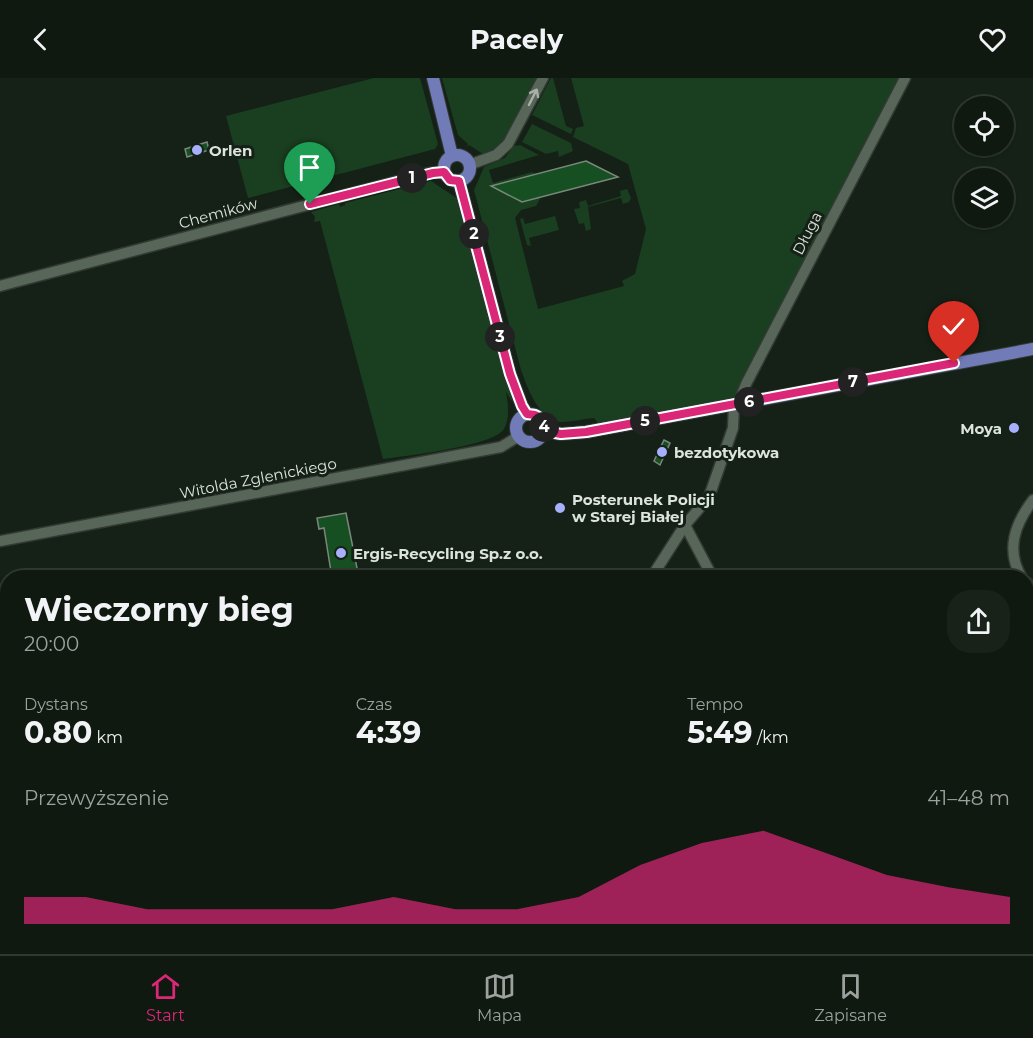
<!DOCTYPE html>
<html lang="pl">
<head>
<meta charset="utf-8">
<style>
	:root { --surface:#101910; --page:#192219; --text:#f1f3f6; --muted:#9ca09f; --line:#303830; --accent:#db2777 }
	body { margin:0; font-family:Montserrat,sans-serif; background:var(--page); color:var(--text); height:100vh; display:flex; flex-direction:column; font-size:22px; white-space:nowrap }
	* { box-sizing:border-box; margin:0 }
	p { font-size:20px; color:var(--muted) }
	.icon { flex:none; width:33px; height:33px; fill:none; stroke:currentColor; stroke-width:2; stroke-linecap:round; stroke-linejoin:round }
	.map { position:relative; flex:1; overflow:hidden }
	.drawer { position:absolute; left:0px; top:492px; width:1034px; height:384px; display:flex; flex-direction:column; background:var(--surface); border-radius:24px 24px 0 0; box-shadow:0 2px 4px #0004,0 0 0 2px var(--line) }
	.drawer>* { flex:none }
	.controls { position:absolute; left:954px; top:18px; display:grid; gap:12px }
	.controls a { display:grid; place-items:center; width:60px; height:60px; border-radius:50%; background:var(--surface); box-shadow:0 2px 4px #0004,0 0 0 2px var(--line); font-size:30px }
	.pin { position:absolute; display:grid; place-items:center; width:51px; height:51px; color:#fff; margin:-62px -26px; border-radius:50% 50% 50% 0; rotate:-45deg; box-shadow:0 0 6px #0007 }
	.pin .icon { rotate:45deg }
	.km { position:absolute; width:30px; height:30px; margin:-15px; border-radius:50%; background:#222; color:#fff; font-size:16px; line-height:30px; text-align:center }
	.round { display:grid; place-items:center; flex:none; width:63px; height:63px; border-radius:24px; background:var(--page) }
	.headline { display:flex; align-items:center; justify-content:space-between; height:102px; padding:0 24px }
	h1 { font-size:33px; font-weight:700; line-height:45px }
	.metrics { display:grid; grid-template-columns:repeat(3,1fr); gap:9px; height:102px; padding:6px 24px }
	.metrics div { display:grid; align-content:center }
	.metrics b { font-size:30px; font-weight:700 }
	.metrics small { font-size:16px; font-weight:400 }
	.metrics p { font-size:16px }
	.chart { height:168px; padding:12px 24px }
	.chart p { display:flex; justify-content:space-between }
	.chart svg { width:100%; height:108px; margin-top:6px; fill:var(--accent); opacity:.7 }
	header { display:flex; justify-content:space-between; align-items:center; height:78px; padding:0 24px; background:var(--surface); font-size:27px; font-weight:700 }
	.menu { display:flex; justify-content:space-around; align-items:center; height:84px; border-top:2px solid var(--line); background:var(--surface); font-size:16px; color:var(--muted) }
	.menu a { display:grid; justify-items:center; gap:3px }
	.menu .current { color:var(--accent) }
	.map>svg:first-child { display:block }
	.green { fill:#1a3e20 }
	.building { fill:#164f22; stroke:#79887a; stroke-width:1.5 }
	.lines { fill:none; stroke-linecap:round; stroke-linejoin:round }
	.minor-casing { stroke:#323a33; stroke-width:13 }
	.major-casing { stroke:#323a33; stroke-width:14 }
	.minor { stroke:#586559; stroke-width:10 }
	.major { stroke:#717bb8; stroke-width:12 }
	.oneway { stroke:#a7b1a8 }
	.route-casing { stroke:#fff; stroke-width:12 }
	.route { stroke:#db2777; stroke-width:8 }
	.poi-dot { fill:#a7b0fc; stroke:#152116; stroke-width:2 }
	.labels { text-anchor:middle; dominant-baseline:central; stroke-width:6; stroke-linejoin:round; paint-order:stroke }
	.poi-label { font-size:15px; font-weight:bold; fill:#dce4dc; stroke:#152116; text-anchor:start }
	.street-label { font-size:15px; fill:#dce4dc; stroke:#152116 }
</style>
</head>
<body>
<header><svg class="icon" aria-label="back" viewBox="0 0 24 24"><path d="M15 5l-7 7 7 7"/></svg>Pacely<svg class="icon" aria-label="heart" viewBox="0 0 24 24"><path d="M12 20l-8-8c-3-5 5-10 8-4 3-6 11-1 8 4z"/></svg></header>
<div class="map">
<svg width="1033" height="876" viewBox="0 0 1033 876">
	<rect width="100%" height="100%" fill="#152116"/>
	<g class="green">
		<polygon points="374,0 420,0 438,66 435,71 248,120 226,38"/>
		<path d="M442,0h98c-15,28 -26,64 -57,76l-14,-9 -2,2 1,-3 -10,-9z"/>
		<polygon points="551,0 553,0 566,48 573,51 571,56 532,37"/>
		<path d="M571,0h330l-164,317 -5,5 -133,24 -5,-6c-11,1 -23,4 -34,4 -21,-2 -33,-35 -39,-52l-47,-180 10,-23 21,-9 9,-12 6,-1 19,10 -50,15 4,13 39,-11 4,2 -44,13 30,15 19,-5 -5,9 -15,4 -6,8 23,91 86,-23 -2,-5 13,-7 11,-45 -18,-65 -55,-27 3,-9 8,-2z"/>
		<polygon points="532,46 571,65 573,73 559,79 558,73 546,76 522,64"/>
		<path d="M431,103l27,18 55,204 -7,-11c2,12 4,26 -2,37 -10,17 -99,27 -121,30l-63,-238 -6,1 1,-5 -4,-5 28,-8 1,3 5,-2v-2z"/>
		<polygon points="627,111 631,120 629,124 623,126 621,120 588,129 591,151 586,153 584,145 579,146 574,131 580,130 579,124 586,122 588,128 621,118 620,113"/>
		<polygon points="555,138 559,152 529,160 531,168 527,167 520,141 523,140 525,146"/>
	</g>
	<g class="building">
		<polygon points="207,64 209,72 187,79 185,71"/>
		<polygon points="586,83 618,99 522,124 491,108"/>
		<polygon points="664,362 670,365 660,387 654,383"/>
		<polygon points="346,435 359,500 332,500 324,450 319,451 317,440"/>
		<polygon points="8,514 8,568 0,569 0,515"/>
	</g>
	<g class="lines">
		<defs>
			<g id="minor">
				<polyline points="469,87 496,77 508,66 543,0"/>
				<polyline points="0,208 429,95 444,94"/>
				<polyline points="742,325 742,316 746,306 905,0"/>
				<polyline points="685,447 713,500"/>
				<polyline points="0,463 501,369 519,358"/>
				<polyline points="651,500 685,447 709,419 733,350 734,327"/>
				<path d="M1022,500c-17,-28 -7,-54 11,-78"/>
				<polyline points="1026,504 1033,510"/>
				<polyline points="1026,651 1033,650"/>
				<polyline points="1026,775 1033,778"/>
				<polyline points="954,868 961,876 967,868"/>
				<polyline points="462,876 465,868"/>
			</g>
			<g id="major">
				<polyline points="433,0 452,78"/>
				<circle cx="457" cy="90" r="13"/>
				<polyline points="459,103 510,296 522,328 527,336"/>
				<circle cx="530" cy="350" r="14"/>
				<polyline points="544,353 561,356 586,354 1033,271"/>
			</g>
		</defs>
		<use href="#minor" class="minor-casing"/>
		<use href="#major" class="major-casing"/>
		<use href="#minor" class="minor"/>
		<use href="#major" class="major"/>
	</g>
	<defs><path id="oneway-shaft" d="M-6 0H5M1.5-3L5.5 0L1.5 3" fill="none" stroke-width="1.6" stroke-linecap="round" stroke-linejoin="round" transform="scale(1.5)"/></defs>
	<use class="oneway" href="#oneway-shaft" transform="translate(533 19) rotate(-63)"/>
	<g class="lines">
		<defs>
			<polyline id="route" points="310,126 433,95 444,94 450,102 459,103 510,296 522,328 527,336 535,337 542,341 544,353 561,356 586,354 954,285"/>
		</defs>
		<use href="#route" class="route-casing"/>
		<use href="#route" class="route"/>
	</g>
	<g class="poi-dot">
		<circle cx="197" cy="72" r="6"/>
		<circle cx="1014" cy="350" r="6"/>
		<circle cx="662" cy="374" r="6"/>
		<circle cx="560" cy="430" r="6"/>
		<circle cx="341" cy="475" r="6"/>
	</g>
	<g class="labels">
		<g class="poi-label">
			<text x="209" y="72">Orlen</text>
			<text x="1002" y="350" text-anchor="end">Moya</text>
			<text x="674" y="374">bezdotykowa</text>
			<text x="572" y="421">Posterunek Policji<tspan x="572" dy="17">w Starej Białej</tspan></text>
			<text x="353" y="475">Ergis-Recycling Sp.z o.o.</text>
		</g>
		<g class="street-label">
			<text transform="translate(218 135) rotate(-15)">Chemików</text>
			<text transform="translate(807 155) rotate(-63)">Długa</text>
			<text transform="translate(258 400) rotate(-11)">Witolda Zglenickiego</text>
		</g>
	</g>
</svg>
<div class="controls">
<a><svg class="icon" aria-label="locate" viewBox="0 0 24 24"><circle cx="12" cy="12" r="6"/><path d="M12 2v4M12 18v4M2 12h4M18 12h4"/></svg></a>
<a><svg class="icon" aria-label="layers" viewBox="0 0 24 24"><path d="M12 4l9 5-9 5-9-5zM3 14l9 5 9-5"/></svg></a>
</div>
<div class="pin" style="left:310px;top:126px;background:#1e9e55"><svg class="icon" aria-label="arrive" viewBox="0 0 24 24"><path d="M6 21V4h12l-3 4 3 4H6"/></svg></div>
<div class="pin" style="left:954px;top:285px;background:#d93025"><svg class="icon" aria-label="check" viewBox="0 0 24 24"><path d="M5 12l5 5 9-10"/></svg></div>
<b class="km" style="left:412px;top:100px">1</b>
<b class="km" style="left:474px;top:156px">2</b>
<b class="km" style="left:500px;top:259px">3</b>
<b class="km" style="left:544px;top:349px">4</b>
<b class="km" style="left:645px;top:343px">5</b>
<b class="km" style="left:749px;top:324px">6</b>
<b class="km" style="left:853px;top:304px">7</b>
<section class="drawer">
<div class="headline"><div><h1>Wieczorny bieg</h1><p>20:00</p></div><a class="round"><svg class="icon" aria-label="share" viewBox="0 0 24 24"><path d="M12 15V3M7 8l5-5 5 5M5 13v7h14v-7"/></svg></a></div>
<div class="metrics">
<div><p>Dystans</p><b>0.80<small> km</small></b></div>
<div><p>Czas</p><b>4:39</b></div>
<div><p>Tempo</p><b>5:49<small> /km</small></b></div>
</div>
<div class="chart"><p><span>Przewyższenie</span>41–48 m</p>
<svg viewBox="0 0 160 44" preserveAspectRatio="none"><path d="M0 44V33L10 33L20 38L30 38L40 38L50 38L60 33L70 38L80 38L90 33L100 20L110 11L120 6L130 15L140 24L150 29L160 33V44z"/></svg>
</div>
</section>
</div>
<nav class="menu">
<a class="current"><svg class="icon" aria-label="home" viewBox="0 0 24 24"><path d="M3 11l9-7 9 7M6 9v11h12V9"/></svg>Start</a>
<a><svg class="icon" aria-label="map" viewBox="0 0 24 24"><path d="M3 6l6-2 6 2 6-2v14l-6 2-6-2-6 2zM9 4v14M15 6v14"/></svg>Mapa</a>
<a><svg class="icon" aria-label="saved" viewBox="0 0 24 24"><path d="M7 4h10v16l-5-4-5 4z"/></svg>Zapisane</a>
</nav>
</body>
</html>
